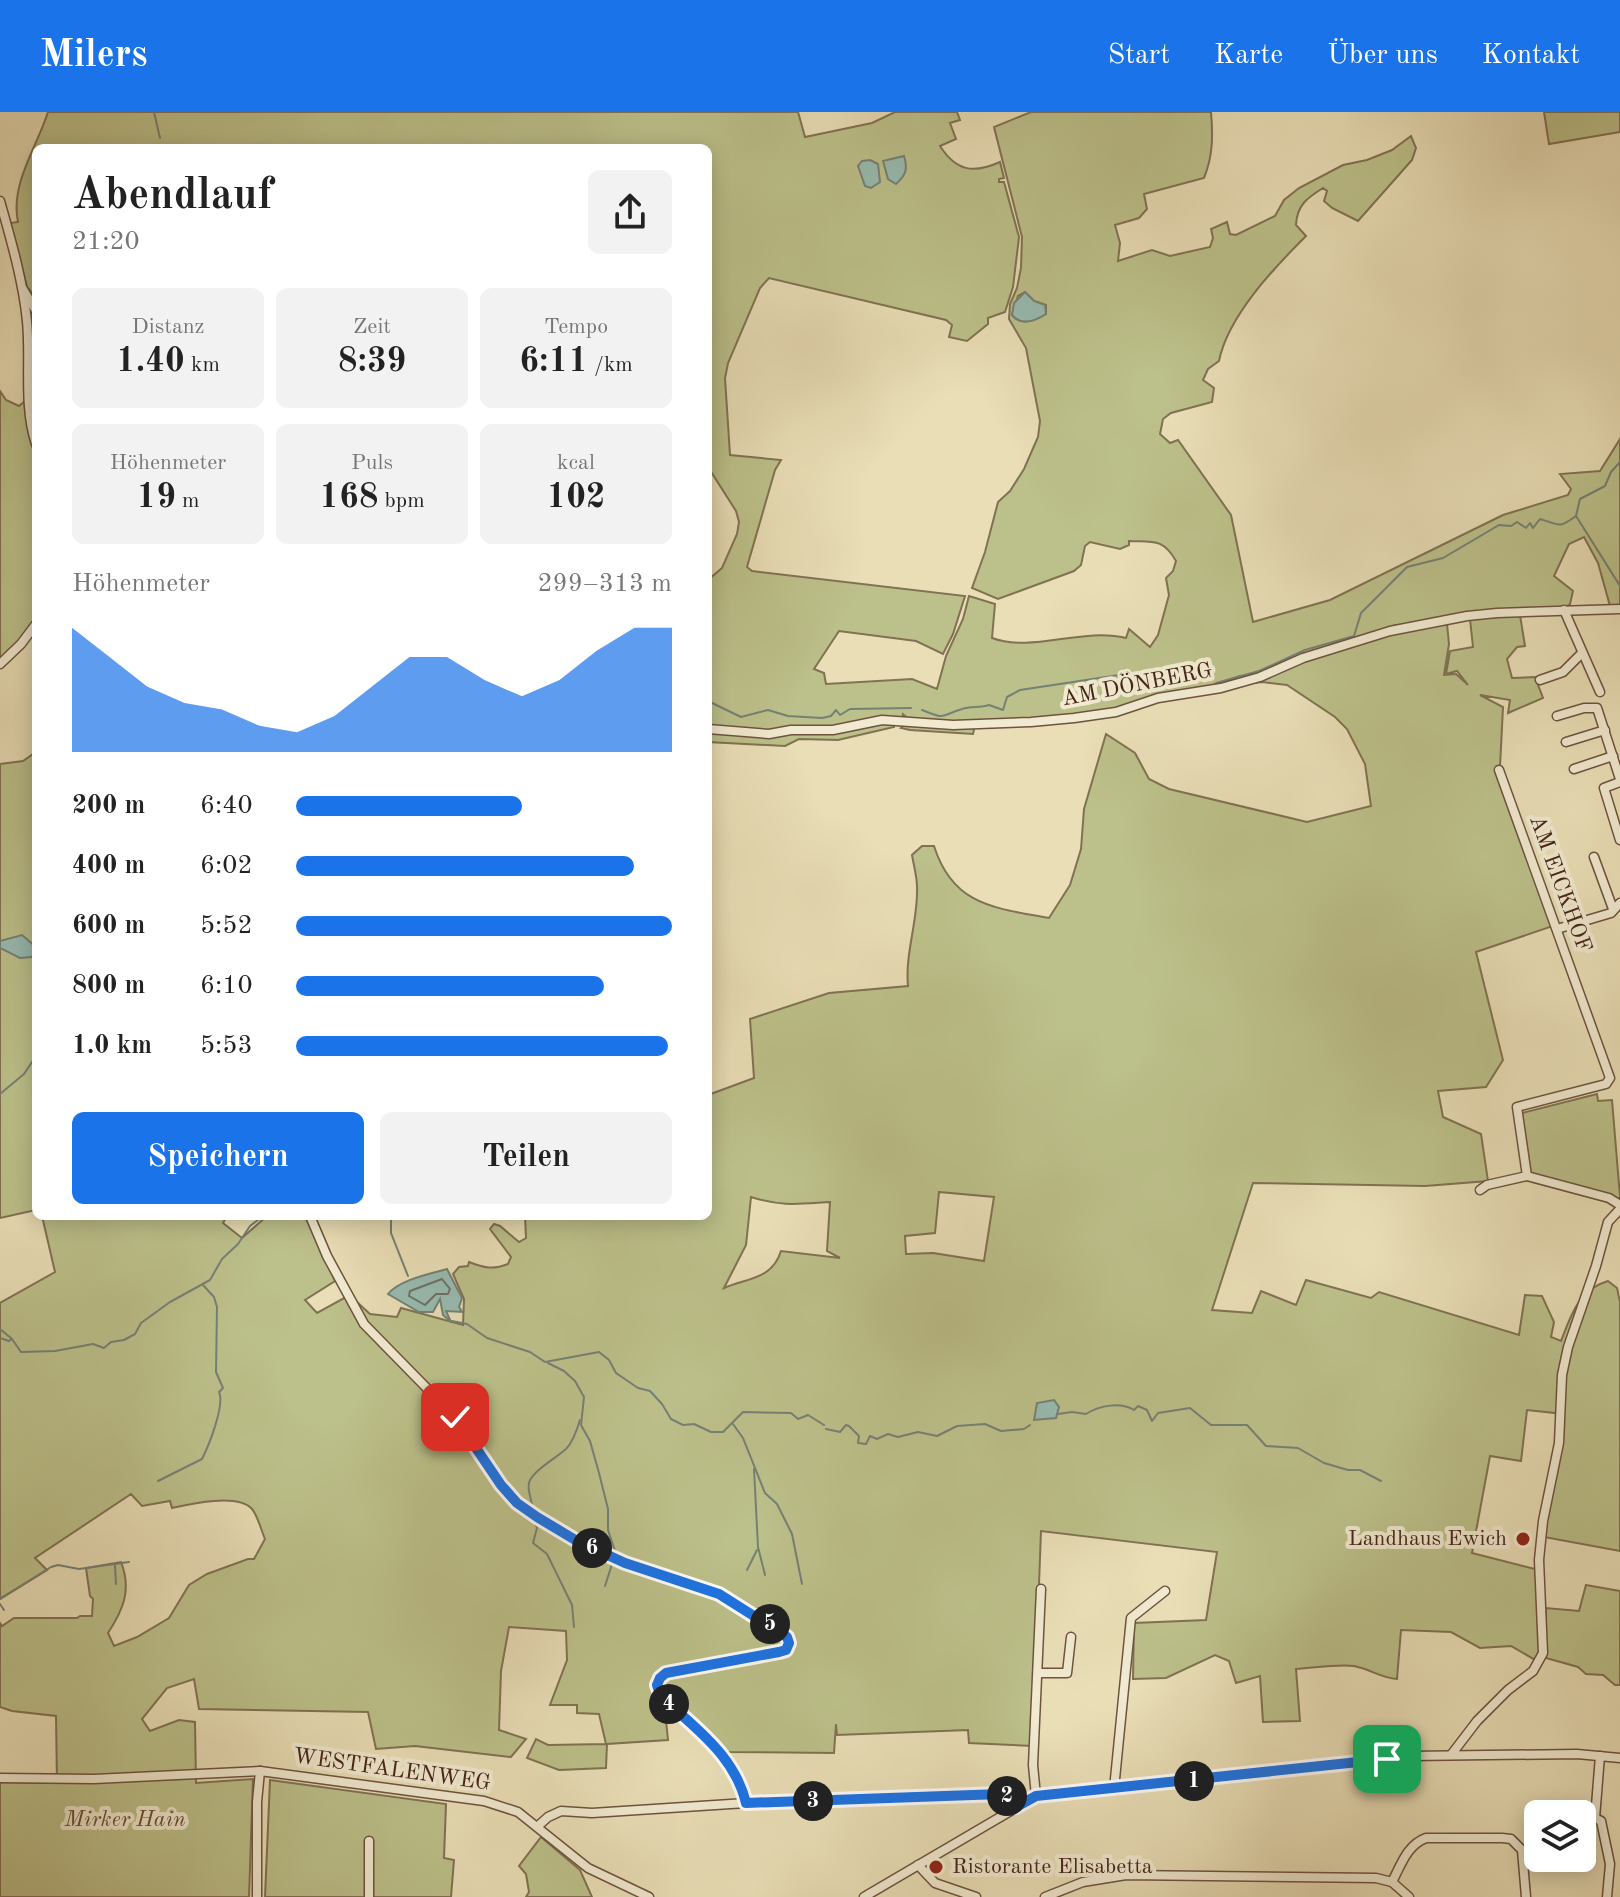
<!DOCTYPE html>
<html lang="de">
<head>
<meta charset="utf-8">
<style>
	:root { --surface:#fff; --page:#f2f2f2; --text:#222; --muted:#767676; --accent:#1a73e8 }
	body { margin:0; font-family:"Old Standard TT",serif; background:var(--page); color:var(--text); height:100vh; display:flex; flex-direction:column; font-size:30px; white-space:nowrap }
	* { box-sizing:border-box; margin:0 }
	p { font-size:26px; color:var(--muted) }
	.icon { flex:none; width:44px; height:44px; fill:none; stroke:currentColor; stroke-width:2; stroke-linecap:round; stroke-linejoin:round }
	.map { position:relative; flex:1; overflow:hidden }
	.details { position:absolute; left:32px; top:32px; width:680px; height:1076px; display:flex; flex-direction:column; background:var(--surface); border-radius:12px; box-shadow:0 4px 20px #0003 }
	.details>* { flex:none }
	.tools { position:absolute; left:1524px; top:1688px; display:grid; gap:16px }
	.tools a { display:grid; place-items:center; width:72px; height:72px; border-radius:12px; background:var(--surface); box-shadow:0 4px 20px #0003; font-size:40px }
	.pin { position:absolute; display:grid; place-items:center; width:68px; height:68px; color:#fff; margin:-34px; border-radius:16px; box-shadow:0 4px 12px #0006 }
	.km { position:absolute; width:40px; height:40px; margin:-20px; border-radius:50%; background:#222; color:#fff; font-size:22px; line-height:40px; text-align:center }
	.round { display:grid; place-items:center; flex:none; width:84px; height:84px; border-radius:12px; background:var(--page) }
	.headline { display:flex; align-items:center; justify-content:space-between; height:136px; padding:0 40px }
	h1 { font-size:44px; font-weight:600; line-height:60px }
	.figures { display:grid; grid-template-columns:repeat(3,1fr); gap:12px; height:136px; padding:8px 40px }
	.figures div { display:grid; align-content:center; border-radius:12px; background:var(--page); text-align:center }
	.figures b { font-size:34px; font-weight:600 }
	.figures small { font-size:22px; font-weight:400 }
	.figures p { font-size:22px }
	.chart { height:224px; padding:16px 40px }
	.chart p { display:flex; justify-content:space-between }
	.chart svg { width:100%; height:144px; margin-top:8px; fill:var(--accent); opacity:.7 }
	.primary-button { display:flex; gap:16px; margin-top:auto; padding:16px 40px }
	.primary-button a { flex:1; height:92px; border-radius:12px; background:var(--accent); color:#fff; font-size:32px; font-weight:600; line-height:92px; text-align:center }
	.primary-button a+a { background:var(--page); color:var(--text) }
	ul { padding:0 40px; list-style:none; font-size:26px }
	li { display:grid; grid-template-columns:128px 96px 1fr; align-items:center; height:60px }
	li i { height:20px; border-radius:10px; background:var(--accent) }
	header { display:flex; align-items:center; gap:48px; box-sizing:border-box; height:112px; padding:0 40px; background:var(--accent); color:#fff }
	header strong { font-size:38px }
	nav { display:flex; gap:44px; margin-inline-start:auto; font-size:28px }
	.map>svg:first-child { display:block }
	.green { fill:#bcc08a; stroke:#807252; stroke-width:2; fill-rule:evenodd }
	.water { fill:#97bcb2; stroke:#768075; stroke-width:2 }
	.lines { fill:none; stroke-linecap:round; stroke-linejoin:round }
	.shore { stroke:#6e7066; stroke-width:2 }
	.stream { stroke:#768075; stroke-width:2 }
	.minor-casing { stroke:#6e5340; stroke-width:11 }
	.minor { stroke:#f1ead0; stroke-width:8 }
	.route-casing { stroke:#fff; stroke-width:16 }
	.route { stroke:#1a73e8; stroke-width:10 }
	.poi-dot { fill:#8f2418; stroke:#f1ead0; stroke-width:3 }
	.labels { text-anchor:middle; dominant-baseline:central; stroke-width:8; stroke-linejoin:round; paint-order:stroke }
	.street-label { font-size:22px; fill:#452519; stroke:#f1ead0 }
	.poi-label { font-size:22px; fill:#452519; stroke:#f1ead0; text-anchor:end }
	.park-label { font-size:22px; font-style:italic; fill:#634c35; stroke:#f1ead0 }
</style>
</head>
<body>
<header>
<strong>Milers</strong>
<nav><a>Start</a><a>Karte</a><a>Über uns</a><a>Kontakt</a></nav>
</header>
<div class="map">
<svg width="1620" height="1785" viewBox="0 0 1620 1785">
	<rect width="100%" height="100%" fill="#e9deb6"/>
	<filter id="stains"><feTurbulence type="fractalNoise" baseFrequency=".0025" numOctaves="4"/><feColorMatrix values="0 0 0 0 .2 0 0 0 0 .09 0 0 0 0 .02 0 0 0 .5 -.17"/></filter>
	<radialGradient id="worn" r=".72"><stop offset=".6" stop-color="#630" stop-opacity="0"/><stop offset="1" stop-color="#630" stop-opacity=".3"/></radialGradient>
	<g class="green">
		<path d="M48,0h750l7,25 67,-14 23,-11h62l3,8 -10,3 6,16 -16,7c16,25 33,28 60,16l4,16 -5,1v3h5l15,55 -6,50 -8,25 -17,6v6l-21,17 -18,-4 3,-12 -6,-5 -177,-42 -9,10 -32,75 -3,15 5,77 51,5 -6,10 -28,97 5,4 213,25 -12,38 -10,20 -27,-13 -77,-10 -25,38 10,4 2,11 86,-5 25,10 9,-33 17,-37 6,-23 26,8 -3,34c41,15 90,-11 134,0l3,-9 21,18 8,-12 11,-40 -3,-17 7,-7 3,-10c-13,-23 -23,-19 -47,-20v4l-9,4 -30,-7 -5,4 -4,19 -7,6 -76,28 -26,-11 13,-36 13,-50 12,-11 14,-22 14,-32 2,-16 -14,-73 -17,-29 1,-15 7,-16 4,-20 1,-31 -28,-110 37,-15h180c2,24 2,44 -7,66l-60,16 3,15 -8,9 -24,7 5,18 -2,18 34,-11 18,6 40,-9 3,-9 -2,-9 16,-7 3,12 6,1 39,-19 9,-16 15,-12 44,-23 24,-5 25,-10 19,-14 5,12 -4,12 -54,61 -26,-13 -8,-7 3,-10 -4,-3c-16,10 -26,17 -27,37l10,11c-32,32 -78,80 -87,125l-11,8 -5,11 11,8 -2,14 -41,11 -8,6 -3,15 10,9 8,-3 53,75 22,107 77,-22 173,-85 65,-20 3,-6 -11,-15 40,-3 20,-32v167h-10l-12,-43 -14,-26 -15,7 -15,32 19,15 -3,13 -5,3 -99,8 -74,11 55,-2 2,20 -5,31 12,-1 12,11 -11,-14 -11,3 4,-23 23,-4 -3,-28 50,-4 5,31 -8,1 -10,12 5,19 23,-1 8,21 -35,15 2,-13 -30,-5 23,12 -3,60 -5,5 58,154 -77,26 27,108 -17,27 -48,4 5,26 38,17 7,47 -63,5 -172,-3 -41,127 40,3 9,-22 35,14 10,-25 65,18 8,-6 140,43 6,-40 17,1 12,26 -3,15 10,4c10,-26 18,-52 47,-60l9,7 3,14v249l-76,-14 18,-96 2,-27 -37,-4 -6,51 -31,-5 -18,97 63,16 7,74 -5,18 -26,-15 -31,2 -29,-16 -50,-2 -4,49c-16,-1 -27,-10 -43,-13 -18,-2 -39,2 -58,3l4,52 -37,1 -3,-46 -24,7 -7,-22 -14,-6 -49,23 -33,1 1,-56 72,-3 11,-68 -176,-21 -8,215 -64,-3 -1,-13 -131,5 -1,-11 -2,29 -111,-1 -7,-12 -28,-23 -22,3 2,20 -61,4 -1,24 -47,2 -32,-12 9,-19 12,6 58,-1 -7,-30 -22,-1v-8h-27l17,-45 -1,-29 -57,-4 -8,44 -2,59 27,9 -15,18 -96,-11 -39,3 -8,-37 -169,-3 -5,-30 -27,9 -25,31 8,12 29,-11 16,2 1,61 57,-4 -4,118h-249v-115l57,1 -1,-67 -44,-5 -12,-4v-84l2,3 12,-8h63l3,-2h12l1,-17 -3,-3 -4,-28 35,-6c11,28 2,48 -13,71l6,13 23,-9 32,-19 20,-33 18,-11 41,-15h6l11,-20c-4,-9 -7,-23 -13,-30 -14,-16 -62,-5 -80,-1l-2,-7 -28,5 -11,-12 -96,64 12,12 -47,29v-296l55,-31 -13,-56h185l-4,7 19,15 25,-22h40l28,65 -30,19 12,13 29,-16 109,127 45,63 2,-4 -55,-79 -80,-82 -10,-20 13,12 27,3 4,-9 62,17 1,-26 -11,-25 6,-7 9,-1 1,-4c15,6 24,8 39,2l3,-7 -21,-28 4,-5 6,2 19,16 7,-4 -1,-22h183v-121l46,-17 -4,-59 79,-26 79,-7c-3,-32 9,-62 9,-94 1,-12 -3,-25 -5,-37l10,-9h12c19,60 61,62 115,72l21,-33 11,-36 3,-40 22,-75 29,19 14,26 20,10 138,33 64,-16 -6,-42 -18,-35 -12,-12 -48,-32 -25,-3 -17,2 -5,-8 -33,11 -92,22 -92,11h-47l-3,14 -63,-4 -9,-2 9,-8 -7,-6 -1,5h-8v8l-56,13 -39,-1 -14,7 -77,-4v-162l14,-12 15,-34 2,-12 -3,-11 -28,-44v-319h-672v150l-9,-11 -17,-64 8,-1c-8,-38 19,-75 30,-110zM1025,180l9,9 12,4v9c-11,7 -25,12 -34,1l6,-19zM939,1080l55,5 -10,64 -51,-8 -27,1 -1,-18 30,-3zM751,1085c32,10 47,7 79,5l-3,49 13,7 -59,-7c-9,29 -35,27 -57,37l22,-43z"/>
		<polygon points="1544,0 1620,0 1620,20 1549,32"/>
		<polygon points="27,186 36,206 36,506 28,519 0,548 0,279 6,288 19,294 33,282 33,235"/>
		<polygon points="36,640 36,1098 0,1106 0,652 23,649"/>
		<polygon points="1597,982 1598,989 1612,988 1620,1085 1611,1091 1532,1070 1522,1001"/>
		<polygon points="1586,1473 1620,1479 1620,1573 1615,1573 1603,1563 1586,1562 1578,1555 1546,1546 1546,1496 1579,1499"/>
		<polygon points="270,1668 446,1692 444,1746 454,1748 451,1785 265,1785"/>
		<polygon points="541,1725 580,1758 592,1785 526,1785 529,1780 526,1762 519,1754"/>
	</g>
	<g class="water">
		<path d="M904,44c4,13 2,19 -8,28l-8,-5 -5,-18z"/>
		<polygon points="870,48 878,52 880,70 871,76 865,74 858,54 862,49"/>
		<path d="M1025,180l9,9 11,4 1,9c-11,7 -25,12 -34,1l2,-12z"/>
		<polygon points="22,823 36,835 32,845 20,846 0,836 0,829"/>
		<path d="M447,1157l15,29 -3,9 3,5 -16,-1 5,11 -8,-7 -3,-16 -7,13h-14l-31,-18c11,-14 41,-20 59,-25z"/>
		<polygon points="1054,1288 1059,1295 1056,1306 1034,1308 1037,1291"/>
	</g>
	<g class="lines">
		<polygon class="shore" points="442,1167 450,1177 448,1182 436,1182 425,1193 409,1184 410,1179"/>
		<g class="stream">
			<polyline points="154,0 160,26"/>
			<polyline points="1576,404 1620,474"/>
			<path d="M1216,571l43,-12 46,-21 49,-14 7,-23 46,-46 36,-9 56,-33 12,1 6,-4 9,6 4,-5 3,5 7,-9c20,6 18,10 36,-3l4,-17 25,-13 6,-14 9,-10"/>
			<polyline points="708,589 741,605 768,598 788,604 822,606 831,604 836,598 840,603 850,597 911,596"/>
			<path d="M922,598c25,10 17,6 40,-1 9,-3 18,-1 27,-4l14,5 4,-13 13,-7 106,-16 66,7"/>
			<polyline points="0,982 24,962 36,944"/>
			<polyline points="391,1104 391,1121 408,1164"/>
			<polyline points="452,1209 467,1212 487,1226 530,1240 545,1250 599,1240 609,1248 616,1261 638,1276 650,1279 662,1292 671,1307 683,1313 694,1312 711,1320 723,1320 743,1300 791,1301 798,1307 808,1303 824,1313"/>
			<polyline points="0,1217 12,1227 21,1240 55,1239 93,1232 104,1236 111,1230 124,1228 135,1222 141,1211 170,1190 210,1168 222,1147 238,1132 250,1114 263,1104"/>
			<polyline points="0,1226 9,1229 12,1227"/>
			<polyline points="548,1251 564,1259 575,1269 584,1285 581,1313 590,1329 599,1361 608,1397 608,1418 616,1442"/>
			<path d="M1058,1302l14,-2 14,2c14,-9 35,-12 48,-4l4,-4 9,4 5,11 6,-8 32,-5 21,17h36l19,21 32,2 26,15 24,7h12l21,11"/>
			<polyline points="733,1312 743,1326 765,1381 777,1392 792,1422 802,1472"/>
			<polyline points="826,1317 840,1320 846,1313 849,1314 859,1324 858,1331 866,1332 870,1324 877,1327 888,1322 898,1325 918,1320 937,1324 957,1314 985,1312 1001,1319 1024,1317 1030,1313"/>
			<polyline points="754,1357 758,1435 765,1463"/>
			<path d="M158,1369l44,-22c7,-14 23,-54 17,-67l4,-4 -7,-16 1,-65 -3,-10 -11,-12"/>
			<path d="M532,1395c0,-8 -5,-16 -3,-24 3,-12 27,-25 37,-34 7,-7 11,-19 14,-29"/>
			<polyline points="535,1410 537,1416 533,1431 547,1442 572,1493 574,1515"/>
			<polyline points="115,1454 116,1472"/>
			<polyline points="747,1458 757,1438"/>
			<polyline points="605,1474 613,1449"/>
			<polyline points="0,1487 51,1455 58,1453 79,1457 129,1450"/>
			<polyline points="0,1492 4,1498"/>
		</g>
		<defs>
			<g id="minor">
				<path d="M0,89c11,39 23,80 27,120 4,40 -4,84 9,123"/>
				<polyline points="23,177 36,199"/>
				<polyline points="1564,498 1600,580"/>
				<polyline points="0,552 21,532 36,512"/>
				<polyline points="1540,568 1563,560 1582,541"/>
				<polyline points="1557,604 1584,596 1597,596 1620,667"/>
				<polyline points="708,617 769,622 791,618 833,618 882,608 953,613 1031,610 1074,606 1116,600 1158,586 1221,576 1260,565 1303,546 1390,519 1467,504 1497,501 1620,497"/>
				<polyline points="1566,630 1605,618"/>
				<polyline points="1574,657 1613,644"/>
				<polyline points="1499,658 1610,966 1606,972 1517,995 1527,1064"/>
				<polyline points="1620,670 1604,676 1620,728"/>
				<polyline points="1594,745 1613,797"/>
				<polyline points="1557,817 1611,801 1620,791"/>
				<polyline points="1480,1078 1487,1073 1527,1064 1609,1086 1620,1093"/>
				<path d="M310,1104l17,40 37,68 91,93 62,86 60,38 48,22 94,31 68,43 2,6 -3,7 -7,2 -113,21 -6,5 -3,7c4,14 17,23 28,33 27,24 53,48 61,85"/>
				<polyline points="1038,1561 1067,1561 1071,1525"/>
				<polyline points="1451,1643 1477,1609 1508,1578 1533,1559 1543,1541 1539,1448 1543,1409 1559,1331 1562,1263 1568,1235 1596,1154 1608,1110 1620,1097"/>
				<polyline points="1600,1644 1595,1706 1601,1709 1610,1752 1607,1785"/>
				<polyline points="0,1666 94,1667 260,1659 484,1689 518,1700 588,1756 649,1785"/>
				<polyline points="1114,1677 1131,1506 1165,1479"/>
				<polyline points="1036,1684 1033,1653 1041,1477"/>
				<polyline points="538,1714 548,1705 561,1699 592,1701 746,1691 1001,1682 1008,1685 1016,1695"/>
				<polyline points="369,1729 369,1785"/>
				<polyline points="918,1753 935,1771 976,1785"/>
				<path d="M1392,1770c9,-17 15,-37 34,-44h76l9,1 11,11 4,47"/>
				<polyline points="257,1785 257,1690 260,1659"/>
				<polyline points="864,1785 1036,1684 1411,1644 1577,1642 1620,1646"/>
				<polyline points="1045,1785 1083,1770 1126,1763 1376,1766 1392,1770 1409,1785"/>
			</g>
		</defs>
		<use href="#minor" class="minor-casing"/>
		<use href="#minor" class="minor"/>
	</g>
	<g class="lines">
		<defs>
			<path id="route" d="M455,1305l46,68 16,18 20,14 40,24 48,22 94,31 68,43 2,6 -3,7 -7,2 -113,21 -6,5 -3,7c4,15 17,23 28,33 27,24 52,48 61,85l255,-9 7,3 8,10 20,-11 351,-37"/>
		</defs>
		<use href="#route" class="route-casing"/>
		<use href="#route" class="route"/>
	</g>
	<g class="poi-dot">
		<circle cx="1523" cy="1427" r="8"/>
		<circle cx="936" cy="1755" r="8"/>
	</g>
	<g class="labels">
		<g class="street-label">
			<text transform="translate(1137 573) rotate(-11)">AM DÖNBERG</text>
			<text transform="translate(1560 772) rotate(70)">AM EICKHOF</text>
			<text transform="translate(392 1658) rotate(8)">WESTFALENWEG</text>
		</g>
		<g class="poi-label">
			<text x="1507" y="1427">Landhaus Ewich</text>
			<text x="952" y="1755" text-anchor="start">Ristorante Elisabetta</text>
		</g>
		<g class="park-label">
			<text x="125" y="1708">Mirker Hain</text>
		</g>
	</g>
	<rect width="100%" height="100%" filter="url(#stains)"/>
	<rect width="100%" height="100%" fill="url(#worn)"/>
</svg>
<div class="tools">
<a><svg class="icon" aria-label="layers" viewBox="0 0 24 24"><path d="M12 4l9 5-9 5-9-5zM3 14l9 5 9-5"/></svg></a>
</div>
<div class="pin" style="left:1387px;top:1647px;background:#1e9e55"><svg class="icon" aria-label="arrive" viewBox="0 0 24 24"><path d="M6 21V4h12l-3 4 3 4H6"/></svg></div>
<div class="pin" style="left:455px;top:1305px;background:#d93025"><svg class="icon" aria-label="check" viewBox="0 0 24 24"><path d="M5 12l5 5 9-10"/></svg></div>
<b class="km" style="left:1194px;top:1669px">1</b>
<b class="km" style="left:1007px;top:1684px">2</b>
<b class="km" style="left:813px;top:1689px">3</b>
<b class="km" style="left:669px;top:1592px">4</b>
<b class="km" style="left:770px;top:1512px">5</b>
<b class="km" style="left:592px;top:1436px">6</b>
<section class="details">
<div class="headline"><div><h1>Abendlauf</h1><p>21:20</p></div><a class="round"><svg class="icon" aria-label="share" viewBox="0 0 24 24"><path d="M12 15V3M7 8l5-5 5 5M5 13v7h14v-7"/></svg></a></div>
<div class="figures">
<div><p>Distanz</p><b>1.40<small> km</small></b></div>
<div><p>Zeit</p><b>8:39</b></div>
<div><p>Tempo</p><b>6:11<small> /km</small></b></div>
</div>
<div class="figures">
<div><p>Höhenmeter</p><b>19<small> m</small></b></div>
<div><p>Puls</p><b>168<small> bpm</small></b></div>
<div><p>kcal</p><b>102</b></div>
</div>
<div class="chart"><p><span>Höhenmeter</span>299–313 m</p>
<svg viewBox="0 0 160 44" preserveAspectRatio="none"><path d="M0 44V6L10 15L20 24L30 29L40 31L50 36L60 38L70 33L80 24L90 15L100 15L110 22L120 27L130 22L140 13L150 6L160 6V44z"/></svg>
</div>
<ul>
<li><b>200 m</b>6:40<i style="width:60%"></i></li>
<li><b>400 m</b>6:02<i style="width:90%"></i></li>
<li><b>600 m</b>5:52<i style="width:100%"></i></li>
<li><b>800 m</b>6:10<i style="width:82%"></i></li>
<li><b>1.0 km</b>5:53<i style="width:99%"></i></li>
</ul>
<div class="primary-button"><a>Speichern</a><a>Teilen</a></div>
</section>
</div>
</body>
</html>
